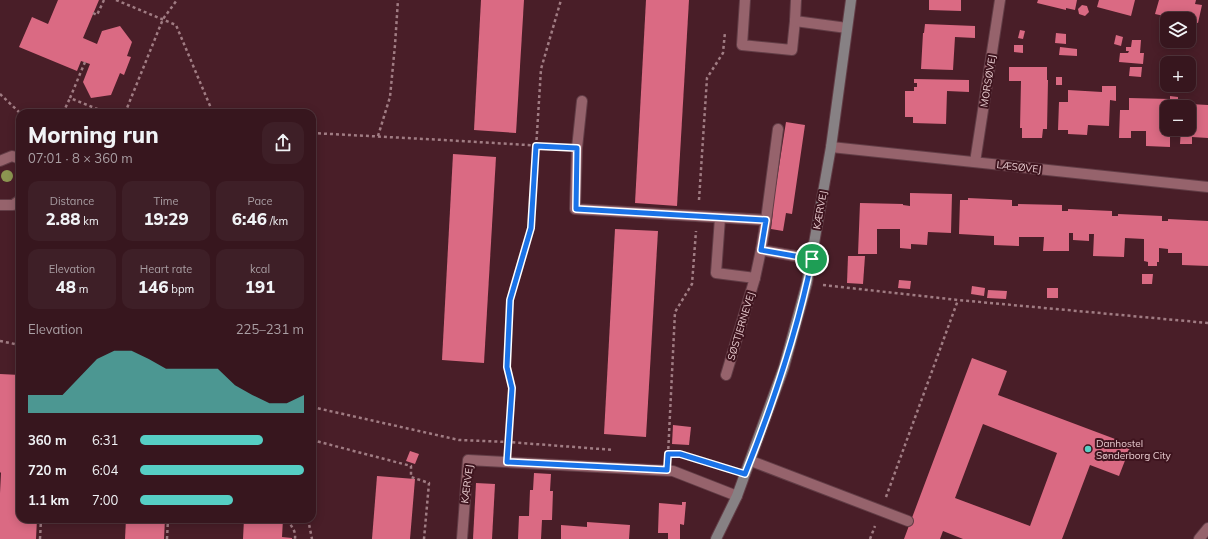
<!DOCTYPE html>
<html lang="en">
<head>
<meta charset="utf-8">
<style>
	:root { --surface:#37161e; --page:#3e1f27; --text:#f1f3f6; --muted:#aa9fa4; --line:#51353c; --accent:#56cec4 }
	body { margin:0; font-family:Mulish,sans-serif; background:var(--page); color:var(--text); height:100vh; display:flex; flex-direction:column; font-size:15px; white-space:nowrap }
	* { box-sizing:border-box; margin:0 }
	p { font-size:13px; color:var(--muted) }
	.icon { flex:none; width:22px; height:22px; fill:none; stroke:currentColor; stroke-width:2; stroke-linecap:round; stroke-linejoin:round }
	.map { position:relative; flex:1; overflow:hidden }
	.side { position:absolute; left:16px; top:109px; width:300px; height:414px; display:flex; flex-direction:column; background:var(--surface); border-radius:12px; box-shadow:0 2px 10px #0003,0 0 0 1px var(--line) }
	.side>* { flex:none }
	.controls { position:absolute; left:1160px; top:12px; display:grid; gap:8px }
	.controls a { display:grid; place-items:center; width:36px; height:36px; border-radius:8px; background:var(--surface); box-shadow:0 2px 10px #0003,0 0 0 1px var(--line); font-size:20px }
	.pin { position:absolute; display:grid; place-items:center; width:34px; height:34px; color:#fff; margin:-17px; border:2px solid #fff; border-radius:50%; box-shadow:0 1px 4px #0007 }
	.round { display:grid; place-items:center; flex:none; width:42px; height:42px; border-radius:12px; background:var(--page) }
	.headline { display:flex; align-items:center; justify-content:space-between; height:68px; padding:0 12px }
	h1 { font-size:22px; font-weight:800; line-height:30px }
	.stats { display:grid; grid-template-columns:repeat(3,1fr); gap:6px; height:68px; padding:4px 12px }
	.stats div { display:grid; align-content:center; border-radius:10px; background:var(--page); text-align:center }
	.stats b { font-size:17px; font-weight:800 }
	.stats small { font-size:11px; font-weight:400 }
	.stats p { font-size:11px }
	.chart { height:112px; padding:8px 12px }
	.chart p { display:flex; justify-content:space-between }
	.chart svg { width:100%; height:72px; margin-top:4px; fill:var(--accent); opacity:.7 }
	ul { padding:0 12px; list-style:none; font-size:13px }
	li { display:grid; grid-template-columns:64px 48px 1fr; align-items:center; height:30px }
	li i { height:10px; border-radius:5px; background:var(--accent) }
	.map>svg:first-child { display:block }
	.building { fill:#da6a83; fill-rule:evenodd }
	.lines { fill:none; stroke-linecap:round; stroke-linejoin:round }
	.lane-casing { stroke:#623d46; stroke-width:12 }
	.street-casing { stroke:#623d46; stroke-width:12 }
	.secondary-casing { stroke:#623d46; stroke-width:12 }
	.path { stroke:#a07c83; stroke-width:2.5; stroke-dasharray:3 3; stroke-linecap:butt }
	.lane { stroke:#96636c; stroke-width:10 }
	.street { stroke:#96636c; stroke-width:10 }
	.secondary { stroke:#878184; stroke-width:10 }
	.tree { fill:#8c9651 }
	.route-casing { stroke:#fff; stroke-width:8 }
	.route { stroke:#1a73e8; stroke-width:5 }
	.poi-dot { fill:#56cec4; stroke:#3e141e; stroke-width:1.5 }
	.labels { text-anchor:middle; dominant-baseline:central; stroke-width:4; stroke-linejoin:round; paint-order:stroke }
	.street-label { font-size:10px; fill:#e9ccd0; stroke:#3e141e }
	.poi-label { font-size:10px; fill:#e9ccd0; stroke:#3e141e; text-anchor:start }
</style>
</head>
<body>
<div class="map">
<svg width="1208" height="539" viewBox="0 0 1208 539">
	<rect width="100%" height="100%" fill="#491e28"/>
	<g class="building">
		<polygon points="58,0 99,0 83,38 97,44 102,31 120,26 132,42 127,56 131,57 124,75 120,73 111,95 91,98 83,82 90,64 81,61 77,71 19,47 32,17 48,24"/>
		<polygon points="481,0 524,0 516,133 474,130"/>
		<polygon points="646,0 689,0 677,206 635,203"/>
		<polygon points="929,0 961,0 961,11 929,10"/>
		<polygon points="1038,0 1077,0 1075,10 1066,8 1066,10 1037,3"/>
		<polygon points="1099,0 1135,0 1131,16 1097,7"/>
		<polygon points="1159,0 1196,0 1195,4 1202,5 1198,23 1189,21 1189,19 1167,19 1167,28 1161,26 1164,16 1155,14"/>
		<polygon points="1082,5 1087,6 1089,12 1085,16 1079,14 1078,9"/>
		<polygon points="925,24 975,26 975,38 955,37 953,70 921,69 923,33 924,33"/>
		<polygon points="1020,30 1025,31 1023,39 1018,38"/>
		<polygon points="1056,33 1066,34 1066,44 1055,43"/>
		<polygon points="1116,35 1123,37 1121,46 1114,44"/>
		<polygon points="1132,40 1141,40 1140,53 1144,53 1143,64 1119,62 1120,53 1128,53 1129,51 1126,51 1126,47 1131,47"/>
		<polygon points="1014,45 1023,45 1023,53 1014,52"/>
		<polygon points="1060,47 1077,49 1077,56 1059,55"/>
		<polygon points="1009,67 1047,67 1047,80 1048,80 1047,129 1043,129 1042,138 1022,138 1022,128 1020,128 1021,81 1009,81"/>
		<polygon points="1130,67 1142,67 1141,77 1129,76"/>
		<rect x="1056" y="77" width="6" height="8"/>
		<polygon points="914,79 969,80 969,92 947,91 946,124 913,123 913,117 905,117 905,91 914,91 914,87 917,87 917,83 914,83"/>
		<polygon points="1102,86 1116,86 1116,101 1110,100 1109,126 1088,125 1087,135 1068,134 1068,130 1058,130 1059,102 1068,102 1068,90 1102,92"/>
		<polygon points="1170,96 1178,97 1178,107 1167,107 1167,129 1170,129 1170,147 1146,146 1146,131 1131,131 1131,138 1119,138 1120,110 1129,110 1129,98 1170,99"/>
		<polygon points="1190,104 1208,105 1208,138 1192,137 1192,144 1180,144 1181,129 1189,129"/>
		<polygon points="786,122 805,125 792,214 786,213 783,231 771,229 773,211 772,211"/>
		<polygon points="453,154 496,157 484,363 442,360"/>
		<polygon points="910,193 952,194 951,233 928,232 927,245 911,244 911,249 900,248 900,229 877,229 877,254 858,254 860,203 903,204 903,205 910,206"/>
		<polygon points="968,198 1012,200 1012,206 1018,206 1018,204 1062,205 1062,211 1068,211 1068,209 1112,211 1112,216 1118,216 1118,214 1162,216 1162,221 1168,221 1168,219 1208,221 1208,266 1182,265 1182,253 1168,253 1168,249 1159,248 1159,262 1157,262 1157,266 1148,266 1148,262 1144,261 1144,239 1125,238 1124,257 1093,256 1094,234 1089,234 1089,241 1073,240 1073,233 1069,233 1069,251 1043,251 1044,237 1019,237 1019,246 994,245 994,236 959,234 960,200 968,200"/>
		<polygon points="615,229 658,231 646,437 604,434"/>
		<polygon points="848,256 865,256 863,284 847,283"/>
		<polygon points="1142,274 1153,274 1152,284 1142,284"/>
		<polygon points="899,280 911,281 910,289 898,288"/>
		<polygon points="972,286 985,288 984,296 971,294"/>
		<rect x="1047" y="288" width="11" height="10"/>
		<polygon points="988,290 1007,291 1006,299 987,298"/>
		<path d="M972,358l35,13 -9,24 133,50 -12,31 -29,-11 -28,74h-99l-20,-8 -3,8h-36zM983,424l74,29 -27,73 -75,-28z"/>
		<polygon points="0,374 20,375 20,519 37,519 36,539 0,539 0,493 1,473 0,472"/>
		<polygon points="673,425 691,427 689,445 672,444"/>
		<polygon points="410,451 419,454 415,464 406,461"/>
		<polygon points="534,473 551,474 550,491 553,491 552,520 542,520 541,539 518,539 519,516 529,516 530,490 533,490"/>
		<polygon points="377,476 415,479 410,539 372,539"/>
		<polygon points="476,483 495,484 492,539 473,539"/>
		<polygon points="682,502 686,502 684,525 680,524 680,539 668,539 668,533 658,533 659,503 682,505"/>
		<polygon points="126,519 165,519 164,539 125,539"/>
		<polygon points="244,519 283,519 282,537 292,538 292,539 243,539"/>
		<polygon points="587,522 630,525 629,539 561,539 561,525 587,527"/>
	</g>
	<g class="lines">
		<defs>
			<g id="lane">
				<polyline points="751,461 908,521"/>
				<polyline points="1199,539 1208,528"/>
			</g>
			<g id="street">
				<polyline points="745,0 742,45 792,50 795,21"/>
				<polyline points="796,0 795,21 847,28"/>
				<polyline points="582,101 577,148 575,209 766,220 761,250 812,259"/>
				<polyline points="831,147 1208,187"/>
				<polyline points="0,161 12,156 20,159"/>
				<polyline points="975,162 1000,0"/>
				<polyline points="0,205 13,205 20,200"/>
				<polyline points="720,218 716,273 755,278"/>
				<polyline points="766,220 778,129"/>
				<polyline points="726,375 755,278 761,250"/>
				<polyline points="462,539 468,460 673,471 737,496"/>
			</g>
			<polyline id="secondary" points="716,539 737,496 784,367 807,283 831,147 851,0"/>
		</defs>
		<use href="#lane" class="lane-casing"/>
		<use href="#street" class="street-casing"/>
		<use href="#secondary" class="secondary-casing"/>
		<g class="path">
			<polyline points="116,0 176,25 213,113"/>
			<polyline points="93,13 97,15 104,0"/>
			<polyline points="85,62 70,98 107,113"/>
			<polyline points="0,94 20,113"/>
			<polyline points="63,113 70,98"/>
			<polyline points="125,113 163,19 177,0"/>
			<polyline points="312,133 444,140 561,147"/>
			<polyline points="378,136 390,97 395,45 398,0"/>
			<polyline points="699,200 707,78 723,53 725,32"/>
			<polyline points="823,285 958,300 1208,323"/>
			<polyline points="0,341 20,345"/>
			<polyline points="312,407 459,440 508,442 614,450"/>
			<polyline points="312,440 411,466 411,477 429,483 424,539"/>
			<polyline points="508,448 512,388 507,367 510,300 531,228 541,69 561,0"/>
			<polyline points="679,454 730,469"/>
			<polyline points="668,455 675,312 692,284 696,231"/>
			<polyline points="886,497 958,300"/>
			<path d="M289,519c1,9 7,9 6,20"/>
			<polyline points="308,519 312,539"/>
			<polyline points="40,539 41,519"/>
			<polyline points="167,539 168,519"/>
			<polyline points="870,539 875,526"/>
		</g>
		<use href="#lane" class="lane"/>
		<use href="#street" class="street"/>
		<use href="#secondary" class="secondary"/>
	</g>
	<circle class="tree" cx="7" cy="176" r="6"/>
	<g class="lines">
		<defs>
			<path id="route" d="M536,146l41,2 -1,61 190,11 -5,30 51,9c-15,74 -39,145 -67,215l-65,-20h-12l-1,16 -160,-8 5,-74 -5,-21 3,-67 21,-72z"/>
		</defs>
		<use href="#route" class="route-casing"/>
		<use href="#route" class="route"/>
	</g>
	<circle class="poi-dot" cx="1088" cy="449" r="4"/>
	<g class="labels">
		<g class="street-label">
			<text transform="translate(988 81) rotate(-81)">MORSØVEJ</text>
			<text transform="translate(1019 167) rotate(6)">LÆSØVEJ</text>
			<text transform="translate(820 210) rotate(-80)">KÆRVEJ</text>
			<text transform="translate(741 326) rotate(-73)">SØSTJERNEVEJ</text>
			<text transform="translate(467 484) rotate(-83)">KÆRVEJ</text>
		</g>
		<g class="poi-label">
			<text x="1096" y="443">Danhostel<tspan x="1096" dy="12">Sønderborg City</tspan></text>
		</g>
	</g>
</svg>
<div class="controls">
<a><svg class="icon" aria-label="layers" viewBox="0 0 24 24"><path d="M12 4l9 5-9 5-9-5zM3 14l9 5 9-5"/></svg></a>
<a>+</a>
<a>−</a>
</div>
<div class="pin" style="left:812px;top:259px;background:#1e9e55"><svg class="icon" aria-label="arrive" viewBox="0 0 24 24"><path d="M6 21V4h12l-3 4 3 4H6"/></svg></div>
<section class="side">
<div class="headline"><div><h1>Morning run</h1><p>07:01 · 8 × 360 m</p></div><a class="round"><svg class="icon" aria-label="share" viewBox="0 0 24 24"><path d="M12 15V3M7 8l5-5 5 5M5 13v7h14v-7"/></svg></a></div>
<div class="stats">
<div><p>Distance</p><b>2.88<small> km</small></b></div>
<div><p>Time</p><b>19:29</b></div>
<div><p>Pace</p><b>6:46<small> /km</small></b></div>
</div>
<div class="stats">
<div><p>Elevation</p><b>48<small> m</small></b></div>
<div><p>Heart rate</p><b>146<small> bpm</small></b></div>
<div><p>kcal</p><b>191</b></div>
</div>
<div class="chart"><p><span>Elevation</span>225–231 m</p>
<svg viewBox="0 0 160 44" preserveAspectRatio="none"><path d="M0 44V33L10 33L20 33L30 22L40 11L50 6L60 6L70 11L80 17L90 17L100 17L110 17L120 27L130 33L140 38L150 38L160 33V44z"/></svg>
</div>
<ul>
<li><b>360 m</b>6:31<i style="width:75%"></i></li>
<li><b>720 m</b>6:04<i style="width:100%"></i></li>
<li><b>1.1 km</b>7:00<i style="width:57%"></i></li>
</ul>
</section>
</div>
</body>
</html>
